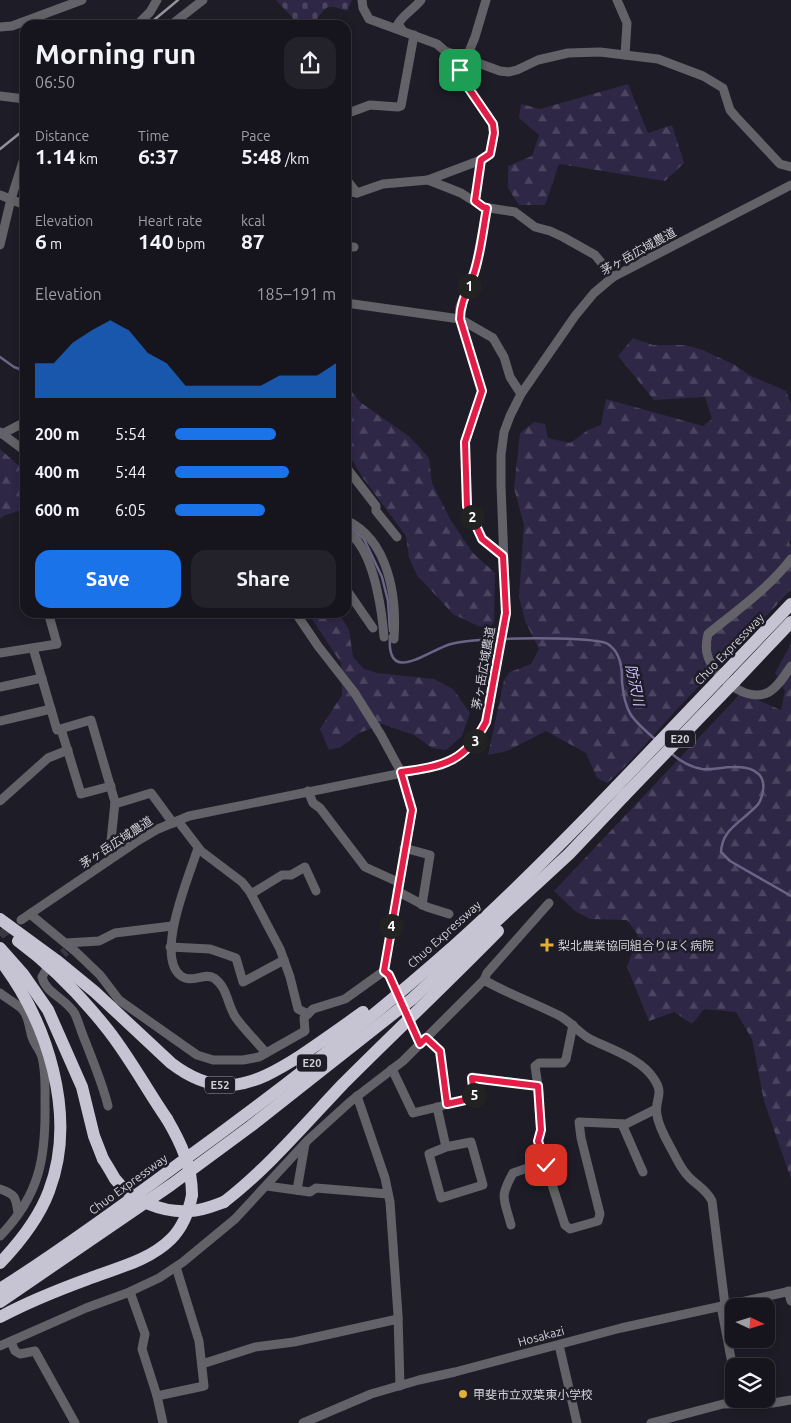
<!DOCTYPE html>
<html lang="en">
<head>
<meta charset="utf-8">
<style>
	:root { --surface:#16151d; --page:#23222a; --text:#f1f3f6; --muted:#9e9fa4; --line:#35343b; --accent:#1a73e8 }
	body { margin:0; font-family:Ubuntu,"Noto Sans JP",sans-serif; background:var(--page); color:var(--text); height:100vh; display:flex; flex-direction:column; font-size:19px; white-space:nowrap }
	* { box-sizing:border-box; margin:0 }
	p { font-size:16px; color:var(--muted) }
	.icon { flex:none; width:28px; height:28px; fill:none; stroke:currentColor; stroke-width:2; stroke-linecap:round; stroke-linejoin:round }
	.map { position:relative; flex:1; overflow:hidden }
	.details { position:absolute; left:20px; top:20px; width:331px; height:598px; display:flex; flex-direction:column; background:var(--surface); border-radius:15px; box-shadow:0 2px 8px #0003,0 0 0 1px var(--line) }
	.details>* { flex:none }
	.needle { width:32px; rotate:94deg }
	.buttons { position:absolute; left:725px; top:1298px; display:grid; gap:10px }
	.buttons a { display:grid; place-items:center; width:50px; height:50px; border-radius:10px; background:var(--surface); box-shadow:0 2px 8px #0003,0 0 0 1px var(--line); font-size:25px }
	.pin { position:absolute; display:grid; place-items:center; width:42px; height:42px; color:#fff; margin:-21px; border-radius:10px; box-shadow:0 2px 8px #0006 }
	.km { position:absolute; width:25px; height:25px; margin:-12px; border-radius:50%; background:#222; color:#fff; font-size:14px; line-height:25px; text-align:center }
	.round { display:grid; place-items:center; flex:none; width:52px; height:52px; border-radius:15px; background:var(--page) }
	.overview { display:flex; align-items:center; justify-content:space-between; height:85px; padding:0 15px }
	h1 { font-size:28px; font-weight:700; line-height:38px }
	.metrics { display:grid; grid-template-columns:repeat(3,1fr); gap:8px; height:85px; padding:5px 15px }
	.metrics div { display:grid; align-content:center }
	.metrics b { font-size:21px; font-weight:700 }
	.metrics small { font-size:14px; font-weight:400 }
	.metrics p { font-size:14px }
	.chart { height:140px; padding:10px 15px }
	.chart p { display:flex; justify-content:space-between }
	.chart svg { width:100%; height:90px; margin-top:5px; fill:var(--accent); opacity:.7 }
	.primary-button { display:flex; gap:10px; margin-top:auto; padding:10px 15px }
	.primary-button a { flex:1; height:58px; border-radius:15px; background:var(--accent); color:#fff; font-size:20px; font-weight:700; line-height:58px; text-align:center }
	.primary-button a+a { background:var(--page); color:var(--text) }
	ul { padding:0 15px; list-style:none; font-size:16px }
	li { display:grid; grid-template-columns:80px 60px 1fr; align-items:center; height:38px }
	li i { height:12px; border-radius:6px; background:var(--accent) }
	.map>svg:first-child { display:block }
	.forest { fill:url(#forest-firs) }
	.cemetery { fill:url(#cemetery-stones) }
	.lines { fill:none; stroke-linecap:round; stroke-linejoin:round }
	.stream { stroke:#6c6486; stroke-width:2.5 }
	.minor-tunnel { stroke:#393742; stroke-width:9; stroke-dasharray:9 4.5; stroke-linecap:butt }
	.minor { stroke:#636268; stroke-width:9 }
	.highway { stroke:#c6c3d3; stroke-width:12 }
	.rail { stroke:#94929b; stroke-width:2.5 }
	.minor-bridge { stroke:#636268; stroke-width:9 }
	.highway-bridge { stroke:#c6c3d3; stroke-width:12 }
	.route-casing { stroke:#fff; stroke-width:10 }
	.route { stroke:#e11d48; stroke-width:6 }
	.poi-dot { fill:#e3ae34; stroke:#1e1c27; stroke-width:2 }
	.labels { text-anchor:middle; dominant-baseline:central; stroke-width:5; stroke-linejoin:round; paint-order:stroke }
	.shield { fill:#1e1c27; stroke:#9b9aa3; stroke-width:1 }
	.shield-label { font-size:11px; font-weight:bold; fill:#d1d0d8 }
	.street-label { font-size:12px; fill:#d1d0d8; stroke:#1e1c27 }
	.poi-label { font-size:12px; fill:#d1d0d8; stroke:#1e1c27; text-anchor:start }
	.water-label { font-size:14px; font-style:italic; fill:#cabdfb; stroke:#1e1c27 }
</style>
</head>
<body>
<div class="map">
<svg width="791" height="1423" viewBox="0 0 791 1423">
	<defs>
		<pattern id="forest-firs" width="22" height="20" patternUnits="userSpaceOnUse" patternTransform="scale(1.25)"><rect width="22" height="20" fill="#2f2746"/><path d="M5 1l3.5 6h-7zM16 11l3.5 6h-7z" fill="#4c4560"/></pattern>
		<pattern id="cemetery-stones" width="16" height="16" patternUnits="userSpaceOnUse" patternTransform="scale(1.25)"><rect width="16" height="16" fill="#2f2746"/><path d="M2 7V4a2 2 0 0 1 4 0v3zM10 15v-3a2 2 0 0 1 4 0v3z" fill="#4c4560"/></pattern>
	</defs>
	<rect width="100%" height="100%" fill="#1e1c27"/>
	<g class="forest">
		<polygon points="628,84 648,133 672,125 684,163 665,181 559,164 545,205 519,205 508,188 508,166 532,156 539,135 519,118 521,104 540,109"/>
		<path d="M633,338l20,7h32l18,5 32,15 14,10 37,16 5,13v134l-2,4 2,5v42c-35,40 -74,77 -110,116 -25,26 -47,55 -74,78l-10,-5 -11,-25 -40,-22 -39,20 -19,4 16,-75 6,-8 21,-8 8,-15 -14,-28 -6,-24 5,-72 -10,-37 6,-55 14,-11 11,2 3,14 22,5 18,-13 13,-5 5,-26 97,27 9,-7 -7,-22 -51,3 -36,-44z"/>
		<polygon points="346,384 360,402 410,437 429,458 432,483 450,519 472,552 495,573 494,622 489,628 478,626 453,614 417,575 409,558 406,536 363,478 346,450"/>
		<polygon points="0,449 18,465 25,468 25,517 18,511 3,516 0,519"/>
		<polygon points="308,613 339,613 349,630 353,657 364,669 377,673 434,679 453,689 470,713 462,736 446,750 432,748 414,735 382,724 359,733 341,747 329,750 320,729 342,695 341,663"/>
		<polygon points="791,644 791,1179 764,1101 752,1039 736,1012 704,1009 692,1024 674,1012 649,1021 627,967 638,935 627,920 590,919 575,911 554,891 741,693 781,710 785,691 775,673"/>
	</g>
	<path class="cemetery" d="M276,0h76l-5,11c-23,-8 -21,-4 -34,14h-14z"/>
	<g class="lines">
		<g class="stream">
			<polyline points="0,357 14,367 25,371"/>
			<polyline points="352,529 364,539 382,577 388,601 390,631"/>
			<path d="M390,636c-4,51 38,14 61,8 15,-4 32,-4 47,-5"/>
			<path d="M504,639c17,-1 92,-2 104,5 4,3 8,7 10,12 4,8 4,17 4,26 3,32 10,37 34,58"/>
			<path d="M671,753c9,8 19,14 31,16 10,1 20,-2 31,-2 24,-1 37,10 27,34 -2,5 -7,8 -11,12 -13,12 -27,19 -28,39l9,9 61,35"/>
		</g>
		<g class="minor-tunnel">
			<polyline points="0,935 14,925"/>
			<polyline points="53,963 66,951"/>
		</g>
		<g class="minor">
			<polyline points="362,0 363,8 369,19 437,44 445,51 500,71 509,72 517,70 538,60 568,53 600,52 658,59 703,76 723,88 730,110 736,117 780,164 791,167"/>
			<polyline points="617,0 627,23 625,55"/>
			<polyline points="137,25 150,12 157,0"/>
			<polyline points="171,25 203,0"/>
			<polyline points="0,27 12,26 82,0"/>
			<path d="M403,31l-5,-7c5,-9 16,-15 23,-24"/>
			<path d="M462,57c-3,25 8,34 22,53 4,5 8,11 10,17 1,9 -2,18 -4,27l-9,6 -6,41"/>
			<polyline points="466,59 475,37 486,0"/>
			<polyline points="0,96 25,99"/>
			<polyline points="346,111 351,112 370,105 398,107 401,106 414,35"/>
			<polyline points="346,179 357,193"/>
			<polyline points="428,180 481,160"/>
			<polyline points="346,191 357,193 383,184 428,180 461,193 483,207 515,212 535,227 550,231 563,237 595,255 613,277"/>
			<polyline points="0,195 25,205"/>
			<polyline points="487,208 475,270 460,307 460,319 482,391 465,442 467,506 483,539 503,556"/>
			<polyline points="0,245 11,199 25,155"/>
			<polyline points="346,247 354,247"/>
			<polyline points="346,303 460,319 493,338 504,357 510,377 521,394"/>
			<polyline points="0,432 25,451"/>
			<polyline points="2,434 25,422"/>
			<polyline points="346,467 376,506 376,511 397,537"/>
			<path d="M346,520c43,20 51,77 48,119"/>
			<path d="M346,531c5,4 11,8 14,14 15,22 22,65 24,92"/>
			<path d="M791,559c-23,30 -55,52 -83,75 -2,8 -3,15 0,23 7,20 39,47 61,35 9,-5 16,-17 22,-26"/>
			<polyline points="346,589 373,628"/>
			<polyline points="295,612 318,646 354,692 381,735 401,772 412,811 384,971 387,973"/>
			<polyline points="33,648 57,730 91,720 115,802 109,860"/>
			<polyline points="0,653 57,644 48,612"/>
			<polyline points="0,687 42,678"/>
			<polyline points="0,721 51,709"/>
			<polyline points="61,729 81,794 111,786"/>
			<polyline points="308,791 313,803 320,808 365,867 398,882"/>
			<polyline points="0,801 48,758 68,750"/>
			<polyline points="115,804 151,793 173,823"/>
			<polyline points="178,821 201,851 242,882 250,892 280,949 290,977 298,1009 308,1014"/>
			<path d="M198,848c-8,26 -44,108 -17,128 11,8 23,-4 33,2 14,10 13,27 22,40 9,12 20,23 30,35"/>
			<polyline points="404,848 430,855 422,905"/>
			<polyline points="397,891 427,907 449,914"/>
			<polyline points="251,894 282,875 291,875 305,867 316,891"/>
			<polyline points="30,914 76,952 100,975 119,1000 197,1055 213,1060 243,1060 259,1057 305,1031 304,1018 313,1009 345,999 384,971"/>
			<path d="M21,920l115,-78 22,-13 31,-13 253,-51c21,-10 33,-22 44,-43l20,-109 -5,-128v-30l3,-23 6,-16 11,-22 54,-78 19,-23 19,-16 178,-92"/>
			<polyline points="66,943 99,941 115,933 172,926"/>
			<polyline points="170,947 210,949 236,958 243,982 284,960"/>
			<path d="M46,970l-4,7c4,17 24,21 33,37 4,9 7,20 11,29 8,21 17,42 22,63"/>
			<path d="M484,980c24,14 51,23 76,36 11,6 19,17 30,23 20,10 52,20 64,40 11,16 0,20 3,36 2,14 11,27 17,39 4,8 8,16 14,22 8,9 18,13 24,25l13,104"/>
			<path d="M0,993c6,5 17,11 22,16 7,7 7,19 10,28 2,7 8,13 10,20 4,15 3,31 3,46 1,54 -5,92 -45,133"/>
			<polyline points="573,1025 566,1059 563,1063 539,1063 535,1066 539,1093 539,1107 541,1130 538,1141 565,1225 570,1229 598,1221 600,1214 581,1138 579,1122 626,1124 656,1109"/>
			<polyline points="426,1038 440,1051 447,1104 474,1098 472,1077 538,1086"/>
			<polyline points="392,1069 413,1113 442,1106"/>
			<polyline points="357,1096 385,1178 390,1202 398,1315 400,1386"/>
			<polyline points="437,1107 446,1147 471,1142 483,1185 441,1198 429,1154 446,1147"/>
			<polyline points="622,1124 643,1172"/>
			<polyline points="267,1186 310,1192 316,1188 388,1194"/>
			<path d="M0,1189c15,5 16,8 18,24"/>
			<polyline points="297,1190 305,1144"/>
			<path d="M511,1225c-7,-27 -12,-27 2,-52l32,-11"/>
			<polyline points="788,1291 791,1301"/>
			<polyline points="130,1292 145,1334 142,1349 157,1396 163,1423"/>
			<polyline points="721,1306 734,1374"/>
			<polyline points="11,1342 15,1351 20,1354 35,1351 75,1423"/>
			<polyline points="559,1345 577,1423"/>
			<polyline points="0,1346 86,1308 127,1293 159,1278 183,1262 235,1219 308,1140 351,1101 403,1061 484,980 487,973 549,903"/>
			<polyline points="202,1364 255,1347 294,1342 398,1319"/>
			<polyline points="157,1396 204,1386 199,1341 176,1267"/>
			<polyline points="303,1423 371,1394 419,1380 455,1372 621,1328 791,1291"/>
			<polyline points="651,1423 723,1404 773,1403 791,1400"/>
		</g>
		<g class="highway">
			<polyline points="725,673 791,604"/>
			<polyline points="735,681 791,622"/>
			<path d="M0,919l56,41 39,32 76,71c48,37 82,23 129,-7 21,-14 42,-29 63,-44"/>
			<path d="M18,941c34,25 64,56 90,89 22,28 39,60 59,89"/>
			<polyline points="0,948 23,974 48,1010 82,1087 94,1136 103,1159"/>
			<path d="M0,960c47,61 78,155 49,231 -10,27 -29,51 -49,72"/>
			<path d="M224,1202c42,-32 82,-79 119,-118 51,-51 104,-101 155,-153"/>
			<path d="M0,1289c61,-39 119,-81 177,-124 96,-69 190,-142 279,-221 56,-50 108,-103 160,-157"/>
			<polyline points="0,1302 171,1185 251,1126 412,999 569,854 624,796"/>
			<path d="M0,1317c28,-15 58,-27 88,-38 28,-11 61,-18 83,-40 12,-12 18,-28 21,-44"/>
		</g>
		<g class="rail">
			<polyline points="148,25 178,0"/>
			<polyline points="0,149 25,129"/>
		</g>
		<polyline class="minor-bridge" points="389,975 417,1038"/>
		<g class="highway-bridge">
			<polyline points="616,787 725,673"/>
			<polyline points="624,796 735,681"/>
			<path d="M167,1119c14,24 25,47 25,76"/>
			<path d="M103,1159c4,6 8,13 12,20 17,22 48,34 75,32 12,0 23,-5 34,-9"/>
		</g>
	</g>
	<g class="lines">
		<defs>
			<path id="route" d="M460,70l3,10 30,44 1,9 -4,21 -9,6 -6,41 8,6 4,1c-4,21 -6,42 -12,62 -5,17 -15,31 -15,49l22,72 -17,51 2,64 15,33 21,17 3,57 -20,109c-21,40 -42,44 -85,50l11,38 -28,161 5,4 31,69 6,-6 14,13 7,53 27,-6 -2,-20 66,8 3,44 -3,11 8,24"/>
		</defs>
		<use href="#route" class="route-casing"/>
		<use href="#route" class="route"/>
	</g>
	<g class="poi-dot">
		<path d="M544.5 937.5h5v5h5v5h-5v5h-5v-5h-5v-5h5z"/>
		<circle cx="463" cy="1394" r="5"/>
	</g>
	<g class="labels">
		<g class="shield">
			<rect x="665" y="730.5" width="30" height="17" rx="4"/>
			<rect x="297" y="1054.5" width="30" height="17" rx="4"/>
			<rect x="205" y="1076.5" width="30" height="17" rx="4"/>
		</g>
		<g class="shield-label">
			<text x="680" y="739">E20</text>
			<text x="312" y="1063">E20</text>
			<text x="220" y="1085">E52</text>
		</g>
		<g class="street-label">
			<text transform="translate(638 251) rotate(-29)">茅ヶ岳広域農道</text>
			<text transform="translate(729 649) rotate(-46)">Chuo Expressway</text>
			<text transform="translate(483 668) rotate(-80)">茅ヶ岳広域農道</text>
			<text transform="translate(116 842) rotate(-33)">茅ヶ岳広域農道</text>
			<text transform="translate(444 934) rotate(-42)">Chuo Expressway</text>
			<text transform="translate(128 1184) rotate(-36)">Chuo Expressway</text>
			<text transform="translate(541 1336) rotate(-15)">Hosakazi</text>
		</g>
		<g class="poi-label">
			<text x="558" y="945">梨北農業協同組合りほく病院</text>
			<text x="473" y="1394">甲斐市立双葉東小学校</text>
		</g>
		<g class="water-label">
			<text transform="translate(635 685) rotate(78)">防沢川</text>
		</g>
	</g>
</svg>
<div class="buttons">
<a><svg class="needle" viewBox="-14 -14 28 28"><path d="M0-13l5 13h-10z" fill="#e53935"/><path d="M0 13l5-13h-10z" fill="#9e9fa4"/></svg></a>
<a><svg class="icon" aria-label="layers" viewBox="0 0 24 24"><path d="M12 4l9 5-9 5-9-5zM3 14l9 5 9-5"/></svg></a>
</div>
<div class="pin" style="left:460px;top:70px;background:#1e9e55"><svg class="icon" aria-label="arrive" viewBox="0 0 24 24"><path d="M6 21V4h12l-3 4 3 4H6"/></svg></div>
<div class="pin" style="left:546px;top:1165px;background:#d93025"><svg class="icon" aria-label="check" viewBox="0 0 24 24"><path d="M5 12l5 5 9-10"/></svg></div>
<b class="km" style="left:469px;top:286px">1</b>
<b class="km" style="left:472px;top:517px">2</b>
<b class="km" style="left:475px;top:741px">3</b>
<b class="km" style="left:391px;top:926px">4</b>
<b class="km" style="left:474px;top:1095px">5</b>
<section class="details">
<div class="overview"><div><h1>Morning run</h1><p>06:50</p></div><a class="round"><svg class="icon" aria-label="share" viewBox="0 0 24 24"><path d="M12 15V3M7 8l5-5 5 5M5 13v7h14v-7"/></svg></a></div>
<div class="metrics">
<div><p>Distance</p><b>1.14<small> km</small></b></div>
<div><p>Time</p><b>6:37</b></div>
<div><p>Pace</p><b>5:48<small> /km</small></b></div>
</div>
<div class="metrics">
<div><p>Elevation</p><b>6<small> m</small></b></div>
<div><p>Heart rate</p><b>140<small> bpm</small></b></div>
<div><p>kcal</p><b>87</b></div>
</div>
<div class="chart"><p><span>Elevation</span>185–191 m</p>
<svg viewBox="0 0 160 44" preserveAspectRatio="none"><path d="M0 44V27L10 27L20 17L30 11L40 6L50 11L60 22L70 27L80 38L90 38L100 38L110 38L120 38L130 33L140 33L150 33L160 27V44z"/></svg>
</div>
<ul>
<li><b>200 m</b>5:54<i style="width:63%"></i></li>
<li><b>400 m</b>5:44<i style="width:71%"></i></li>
<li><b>600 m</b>6:05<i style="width:56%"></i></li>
</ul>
<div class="primary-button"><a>Save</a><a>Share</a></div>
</section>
</div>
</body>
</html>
